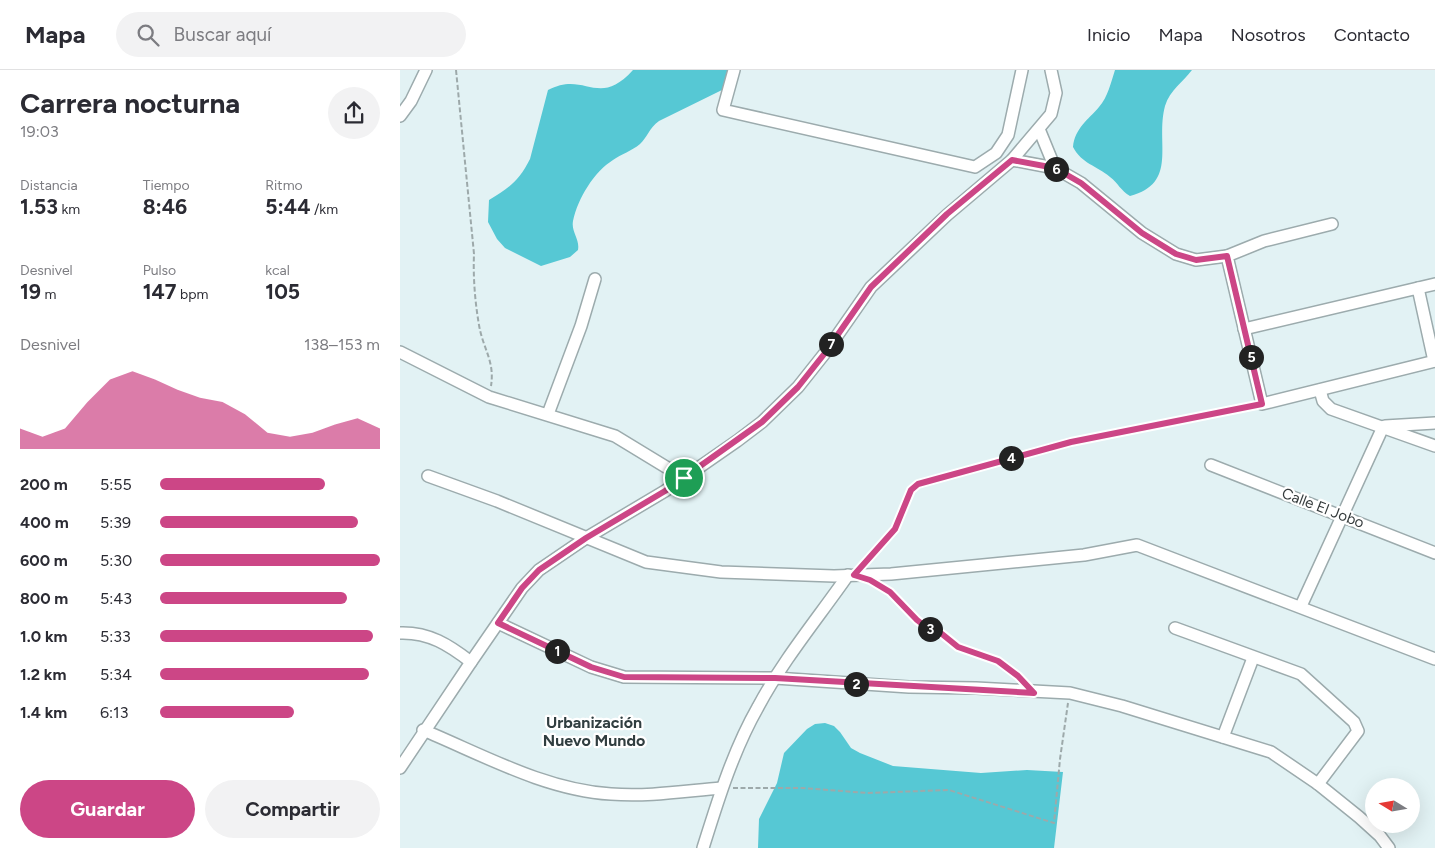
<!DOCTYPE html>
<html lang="es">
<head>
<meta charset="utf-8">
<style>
	:root { --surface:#fff; --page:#f2f2f3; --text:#2b2b33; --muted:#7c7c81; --line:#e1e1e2; --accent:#cc4686 }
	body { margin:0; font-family:Figtree,sans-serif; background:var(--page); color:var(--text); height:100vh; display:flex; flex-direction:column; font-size:19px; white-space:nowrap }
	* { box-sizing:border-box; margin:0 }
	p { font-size:16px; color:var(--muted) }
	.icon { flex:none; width:28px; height:28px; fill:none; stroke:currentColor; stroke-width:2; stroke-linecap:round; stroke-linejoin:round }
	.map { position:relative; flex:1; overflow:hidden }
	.details { display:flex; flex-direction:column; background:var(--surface); width:400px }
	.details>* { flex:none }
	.needle { width:32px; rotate:281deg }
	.buttons { position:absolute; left:965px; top:708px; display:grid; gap:10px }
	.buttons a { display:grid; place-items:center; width:55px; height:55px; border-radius:50%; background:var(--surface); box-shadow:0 5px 20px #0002; font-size:25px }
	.pin { position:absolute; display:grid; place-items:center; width:42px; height:42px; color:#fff; margin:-21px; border:2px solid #fff; border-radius:50%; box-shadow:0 1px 5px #0007 }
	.km { position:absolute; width:25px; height:25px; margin:-12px; border-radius:50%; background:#222; color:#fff; font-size:14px; line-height:25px; text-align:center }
	.round { display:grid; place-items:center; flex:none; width:52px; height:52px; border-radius:26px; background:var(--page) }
	.head { display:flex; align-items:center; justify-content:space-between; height:85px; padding:0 20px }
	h1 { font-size:28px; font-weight:700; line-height:38px }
	.metrics { display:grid; grid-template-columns:repeat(3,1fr); gap:8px; height:85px; padding:5px 20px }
	.metrics div { display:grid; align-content:center }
	.metrics b { font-size:21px; font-weight:700 }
	.metrics small { font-size:14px; font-weight:400 }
	.metrics p { font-size:14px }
	.chart { height:140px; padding:10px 20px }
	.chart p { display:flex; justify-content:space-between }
	.chart svg { width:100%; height:90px; margin-top:5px; fill:var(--accent); opacity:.7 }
	.button { display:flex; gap:10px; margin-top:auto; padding:10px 20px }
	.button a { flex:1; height:58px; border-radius:30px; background:var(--accent); color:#fff; font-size:20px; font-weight:700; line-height:58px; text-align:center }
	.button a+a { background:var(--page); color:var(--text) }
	ul { padding:0 20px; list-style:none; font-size:16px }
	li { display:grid; grid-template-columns:80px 60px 1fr; align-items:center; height:38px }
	li i { height:12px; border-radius:6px; background:var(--accent) }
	header { display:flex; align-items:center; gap:30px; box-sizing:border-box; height:70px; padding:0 25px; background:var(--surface); border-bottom:1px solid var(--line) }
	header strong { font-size:24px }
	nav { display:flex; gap:28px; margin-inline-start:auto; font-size:18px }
	.search { width:350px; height:45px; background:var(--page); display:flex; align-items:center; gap:12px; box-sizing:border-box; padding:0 18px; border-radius:28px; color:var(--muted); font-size:19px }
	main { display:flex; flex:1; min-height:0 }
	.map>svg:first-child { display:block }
	.forest { fill:#56c8d4 }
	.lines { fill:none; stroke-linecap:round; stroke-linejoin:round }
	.street-casing { stroke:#9cabad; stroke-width:14 }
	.path { stroke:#9da9aa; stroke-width:2; stroke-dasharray:5 2.5; stroke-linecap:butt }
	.street { stroke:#fff; stroke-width:11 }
	.route-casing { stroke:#fff; stroke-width:10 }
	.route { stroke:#cc4686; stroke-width:6 }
	.labels { text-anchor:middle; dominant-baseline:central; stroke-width:4.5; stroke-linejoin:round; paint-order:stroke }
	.street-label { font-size:15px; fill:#353b3c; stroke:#fff }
	.neighbourhood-label { font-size:16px; font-weight:bold; fill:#313e40; stroke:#fff }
</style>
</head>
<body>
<header>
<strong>Mapa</strong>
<div class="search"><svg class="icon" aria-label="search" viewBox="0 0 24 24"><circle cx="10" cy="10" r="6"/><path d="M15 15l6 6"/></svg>Buscar aquí</div>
<nav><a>Inicio</a><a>Mapa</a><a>Nosotros</a><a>Contacto</a></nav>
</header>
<main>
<section class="details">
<div class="head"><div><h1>Carrera nocturna</h1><p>19:03</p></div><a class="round"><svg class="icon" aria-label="share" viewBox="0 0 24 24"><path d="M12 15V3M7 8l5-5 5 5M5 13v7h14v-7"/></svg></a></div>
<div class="metrics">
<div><p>Distancia</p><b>1.53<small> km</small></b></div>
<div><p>Tiempo</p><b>8:46</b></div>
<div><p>Ritmo</p><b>5:44<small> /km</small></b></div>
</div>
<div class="metrics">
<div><p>Desnivel</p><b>19<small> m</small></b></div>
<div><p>Pulso</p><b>147<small> bpm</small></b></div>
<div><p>kcal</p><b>105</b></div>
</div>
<div class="chart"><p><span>Desnivel</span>138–153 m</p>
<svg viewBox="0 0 160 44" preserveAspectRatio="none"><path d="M0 44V34L10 38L20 34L30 21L40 10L50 6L60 10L70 15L80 19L90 21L100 27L110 36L120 38L130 36L140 32L150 29L160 34V44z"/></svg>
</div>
<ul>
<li><b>200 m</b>5:55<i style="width:75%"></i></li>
<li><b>400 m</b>5:39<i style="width:90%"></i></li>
<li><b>600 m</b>5:30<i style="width:100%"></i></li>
<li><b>800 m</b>5:43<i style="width:85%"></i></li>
<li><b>1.0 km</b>5:33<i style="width:97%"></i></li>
<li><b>1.2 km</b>5:34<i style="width:95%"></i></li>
<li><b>1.4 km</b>6:13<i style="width:61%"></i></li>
</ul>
<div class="button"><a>Guardar</a><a>Compartir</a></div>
</section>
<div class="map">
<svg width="1035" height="778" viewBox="0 0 1035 778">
	<rect width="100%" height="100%" fill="#e2f2f4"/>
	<g class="forest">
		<path d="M233,0h96l-7,20 -63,31c-10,7 -12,17 -19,23 -8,7 -19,10 -27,16 -19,12 -35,38 -40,61 -2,11 7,18 5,29l-8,7 -29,9 -36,-18 -8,-9 -9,-17 1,-22c20,-12 30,-19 41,-41l18,-69c37,-20 50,19 85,-20z"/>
		<path d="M715,0h77c-9,12 -22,20 -27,36 -10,37 14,77 -35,90 -9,-5 -12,-13 -20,-19 -14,-12 -28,-13 -37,-30 2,-19 15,-27 26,-40 9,-10 12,-25 16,-37z"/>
		<polygon points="425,653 434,656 440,662 451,678 460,683 493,696 581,703 627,700 663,702 654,778 358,778 359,749 377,713 384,683 407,659 415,654"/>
	</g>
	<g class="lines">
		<defs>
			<g id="street">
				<polyline points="334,0 323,40 575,97 596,83 608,65 622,0"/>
				<polyline points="0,46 11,31 26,0"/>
				<polyline points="639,59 655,98"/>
				<polyline points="612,90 655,98 681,113 742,163 776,184 796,190 827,186"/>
				<polyline points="932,154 864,171 827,186 862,334 1035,291"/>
				<polyline points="1018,218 1035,214"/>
				<polyline points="844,259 1018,218 1034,291"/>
				<polyline points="0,282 89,327 215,366 284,408"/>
				<polyline points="920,320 923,331 931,339 1035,376"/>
				<polyline points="148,344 181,256 195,209"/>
				<polyline points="985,356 1035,353"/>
				<polyline points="811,395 1035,483"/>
				<polyline points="28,406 97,431 246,492 321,502 434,506 491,504 684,485 737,475 1035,589"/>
				<polyline points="901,536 983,357"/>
				<polyline points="98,553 191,597 224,607 375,608 509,617 576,618 670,623 722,636 871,682 918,714 959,747 980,766 989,778"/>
				<polyline points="775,558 901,604 954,652 958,661 918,714"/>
				<path d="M0,563c29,-1 49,12 71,29"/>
				<path d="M23,660c60,25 122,60 188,64 36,3 74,-3 110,-6"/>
				<polyline points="823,667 853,588"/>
				<polyline points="0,698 71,592 122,518 139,500 186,468 265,421 337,371 362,352 398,317 425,283 471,217 547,145 612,90 651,44 656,23 651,0"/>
				<path d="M303,778c15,-48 30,-97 55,-141 25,-47 60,-89 90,-132"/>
			</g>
		</defs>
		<use href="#street" class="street-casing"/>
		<g class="path">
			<path d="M56,0l18,184c-1,23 1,48 5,71 4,24 16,36 12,61"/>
			<polyline points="465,493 495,459 511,420 518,414 671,372 852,336"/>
			<polyline points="479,515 491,522 526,557 542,564 558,577 598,591 621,609"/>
			<polyline points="333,718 403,718 467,723 549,720 654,753 660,689 668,633"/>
		</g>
		<use href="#street" class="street"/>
	</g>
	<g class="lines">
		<defs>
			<polygon id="route" points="612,90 655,98 681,113 742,163 776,184 796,190 827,186 862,334 671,372 518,414 511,420 495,459 454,505 470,510 490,522 517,550 526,557 542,564 558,577 598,591 618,606 634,623 375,608 224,607 191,597 98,553 122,518 139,500 186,468 265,421 362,352 398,317 425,283 471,217 547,144"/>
		</defs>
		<use href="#route" class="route-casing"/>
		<use href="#route" class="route"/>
	</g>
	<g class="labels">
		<g class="street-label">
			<text transform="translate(923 438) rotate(21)">Calle El Jobo</text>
		</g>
		<g class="neighbourhood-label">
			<text x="194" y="652">Urbanización<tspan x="194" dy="18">Nuevo Mundo</tspan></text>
		</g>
	</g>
</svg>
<div class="buttons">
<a><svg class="needle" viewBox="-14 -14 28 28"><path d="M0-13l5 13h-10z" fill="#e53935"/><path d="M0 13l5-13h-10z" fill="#7c7c81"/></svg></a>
</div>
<div class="pin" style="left:284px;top:408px;background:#1e9e55"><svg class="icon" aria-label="arrive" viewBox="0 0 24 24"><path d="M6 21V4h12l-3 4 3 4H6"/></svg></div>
<b class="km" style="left:157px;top:581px">1</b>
<b class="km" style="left:456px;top:614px">2</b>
<b class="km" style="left:530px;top:559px">3</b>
<b class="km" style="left:611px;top:388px">4</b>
<b class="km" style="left:851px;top:287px">5</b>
<b class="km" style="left:656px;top:99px">6</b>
<b class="km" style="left:431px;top:274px">7</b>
</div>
</main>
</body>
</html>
